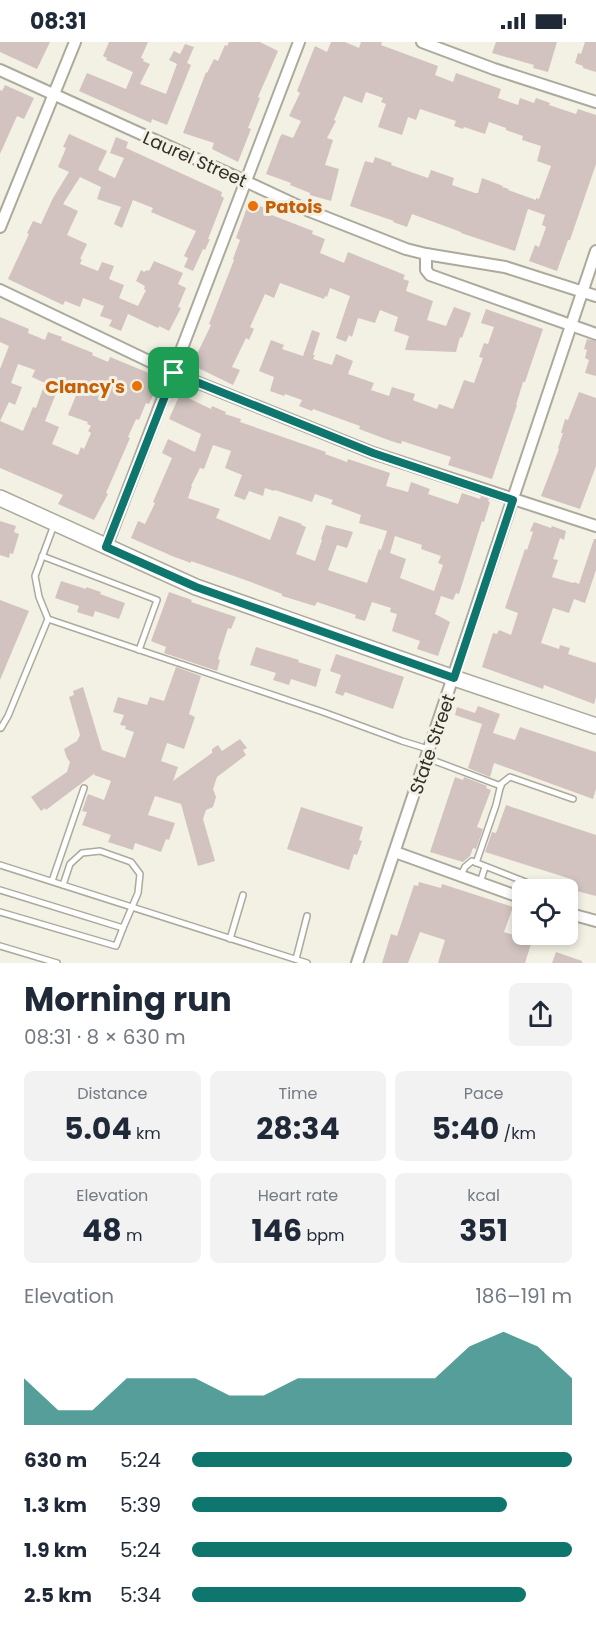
<!DOCTYPE html>
<html lang="en">
<head>
<meta charset="utf-8">
<style>
	:root { --surface:#fff; --page:#f2f2f3; --text:#1f2937; --muted:#747a83; --accent:#0f766e }
	body { margin:0; font-family:Poppins,sans-serif; background:var(--page); color:var(--text); height:100vh; display:flex; flex-direction:column; font-size:22px; white-space:nowrap }
	* { box-sizing:border-box; margin:0 }
	p { font-size:20px; color:var(--muted) }
	.icon { flex:none; width:33px; height:33px; fill:none; stroke:currentColor; stroke-width:2; stroke-linecap:round; stroke-linejoin:round }
	.map { position:relative; height:921px; overflow:hidden }
	.panel { display:flex; flex-direction:column; background:var(--surface); flex:1 }
	.panel>* { flex:none }
	.tools { position:absolute; left:512px; top:837px; display:grid; gap:12px }
	.tools a { display:grid; place-items:center; width:66px; height:66px; border-radius:9px; background:var(--surface); box-shadow:0 3px 9px #0003; font-size:30px }
	.pin { position:absolute; display:grid; place-items:center; width:51px; height:51px; color:#fff; margin:-26px; border-radius:12px; box-shadow:0 3px 9px #0006 }
	.round { display:grid; place-items:center; flex:none; width:63px; height:63px; border-radius:9px; background:var(--page) }
	.overview { display:flex; align-items:center; justify-content:space-between; height:102px; padding:0 24px }
	h1 { font-size:33px; font-weight:700; line-height:45px }
	.metrics { display:grid; grid-template-columns:repeat(3,1fr); gap:9px; height:102px; padding:6px 24px }
	.metrics div { display:grid; align-content:center; border-radius:9px; background:var(--page); text-align:center }
	.metrics b { font-size:30px; font-weight:700 }
	.metrics small { font-size:16px; font-weight:400 }
	.metrics p { font-size:16px }
	.chart { height:168px; padding:12px 24px }
	.chart p { display:flex; justify-content:space-between }
	.chart svg { width:100%; height:108px; margin-top:6px; fill:var(--accent); opacity:.7 }
	ul { padding:0 24px; list-style:none; font-size:20px }
	li { display:grid; grid-template-columns:96px 72px 1fr; align-items:center; height:45px }
	li i { height:15px; border-radius:8px; background:var(--accent) }
	.status { display:flex; justify-content:space-between; align-items:center; height:42px; padding:0 30px; background:var(--surface); direction:ltr }
	.status svg { height:16px; fill:currentColor }
	.map>svg:first-child { display:block }
	.building { fill:#d2c3c0; fill-rule:evenodd }
	.lines { fill:none; stroke-linecap:round; stroke-linejoin:round }
	.lane-casing { stroke:#acaa9d; stroke-width:8 }
	.street-casing { stroke:#acaa9d; stroke-width:14 }
	.secondary-casing { stroke:#acaa9d; stroke-width:18 }
	.lane { stroke:#fff; stroke-width:5 }
	.street { stroke:#fff; stroke-width:10 }
	.secondary { stroke:#fff; stroke-width:15 }
	.route-casing { stroke:#fff; stroke-width:12 }
	.route { stroke:#0f766e; stroke-width:8 }
	.food-dot { fill:#e8710a; stroke:#f3f1e4; stroke-width:2 }
	.labels { text-anchor:middle; dominant-baseline:central; stroke-width:6; stroke-linejoin:round; paint-order:stroke }
	.street-label { font-size:18px; fill:#2f2e29; stroke:#f3f1e4 }
	.food-label { font-size:18px; font-weight:bold; fill:#c56008; stroke:#f3f1e4; text-anchor:start }
</style>
</head>
<body>
<div class="status"><b>08:31</b><svg viewBox="0 0 49 12"><path d="M0 12V9h3v3zM5 12V6h3v6zM10 12V3h3v9zM15 12V0h3v12zM26 1h20v11H26zM47 4h2v5h-2z"/></svg></div>
<div class="map">
<svg width="596" height="921" viewBox="0 0 596 921">
	<rect width="100%" height="100%" fill="#f3f1e4"/>
	<g class="building">
		<polygon points="0,0 50,0 37,27 0,10"/>
		<polygon points="109,0 148,0 141,16 144,17 143,19 150,22 140,42 166,52 177,22 169,18 174,9 180,12 185,2 194,5 187,21 191,23 167,83 152,77 151,81 79,49 87,31 126,47 133,30 106,18 107,16 103,14"/>
		<polygon points="229,0 260,0 278,9 258,55 260,56 248,86 251,87 238,120 212,107 214,101 183,91 206,30 207,31 214,17 218,19 225,3 227,4"/>
		<polygon points="331,0 345,0 359,6 361,0 382,0 381,3 438,24 435,33 453,40 456,31 501,47 498,56 518,63 520,56 534,61 536,56 550,61 549,63 576,72 578,67 596,73 596,122 570,198 568,198 557,229 529,219 535,203 539,205 546,185 542,183 545,173 528,167 515,209 461,191 461,190 412,172 407,185 393,180 394,179 350,164 365,119 373,121 375,115 392,121 391,123 428,136 431,128 454,136 452,143 475,151 478,151 482,136 503,144 502,145 509,147 508,148 536,158 536,156 539,157 551,124 537,119 541,104 522,98 523,94 506,88 506,86 489,80 485,92 464,85 463,87 454,84 456,79 420,67 416,78 408,75 402,93 378,85 386,62 381,60 383,56 366,50 362,61 344,54 334,78 336,79 327,96 333,98 325,123 339,127 331,159 310,153 310,151 290,143 291,141 266,132 280,95 282,92 293,96 301,79 289,74 300,51 297,49 315,4 327,10"/>
		<polygon points="496,0 557,0 548,30 533,26 534,23 492,11"/>
		<polygon points="585,0 596,0 596,30 583,26 583,24 575,21 578,11 581,12"/>
		<polygon points="5,43 34,56 24,77 17,74 0,112 0,48 2,49"/>
		<polygon points="69,92 107,109 98,128 115,136 124,116 110,111 116,95 128,100 126,106 222,150 221,154 224,156 208,197 210,197 205,208 203,207 193,229 184,225 188,216 184,214 196,189 151,170 153,166 133,158 122,186 114,182 121,165 97,157 101,145 80,135 63,162 78,169 67,193 87,202 80,217 82,217 80,222 98,229 102,220 114,224 109,237 124,243 119,256 138,264 146,248 144,247 145,244 136,239 141,228 144,230 147,228 149,229 154,219 183,231 178,242 186,246 178,265 181,266 169,289 159,284 158,286 128,272 121,289 109,284 112,278 100,274 104,264 83,256 80,265 65,259 63,263 8,237 29,192 27,191 33,179 41,182 53,156 69,130 58,125 66,106 63,105"/>
		<polygon points="249,160 265,166 264,170 313,189 312,192 325,197 320,211 344,221 348,210 405,233 403,237 409,239 406,249 433,259 427,278 446,284 454,265 471,271 462,296 460,295 456,310 405,308 409,294 394,289 398,275 380,268 375,281 358,276 352,295 349,293 346,300 336,296 350,254 330,246 327,255 325,254 324,257 280,241 274,256 265,252 250,285 254,287 249,298 246,296 232,325 240,328 233,343 190,322 196,309 198,310 211,283 209,282 234,218 233,217 240,198 236,196"/>
		<polygon points="486,267 543,287 525,340 523,340 516,363 517,363 492,437 448,423 451,415 402,399 401,402 391,399 359,387 360,384 313,367 312,369 299,364 302,358 285,352 284,354 270,349 274,335 259,329 271,298 284,303 282,307 303,314 312,288 320,291 313,313 315,313 313,317 332,323 336,312 353,319 348,332 374,341 371,348 389,354 392,345 415,352 413,358 415,359 437,367 439,362 453,367 464,338 474,341 483,316 479,315 484,301 488,302 494,285 481,281"/>
		<path d="M0,275l29,12 -1,4 17,7 3,-8 14,5 -1,3 32,13 -1,2 16,7 2,-5 51,21 -12,26 -3,-1 -7,17 -3,-1 -8,18 2,1 -24,55 2,1 -14,26 -36,-16 5,-9 -63,-27v-47l23,10 10,-24 3,1 9,-25 -13,-6 3,-7 -17,-6 -7,19 11,4 -7,18 -6,-3 -9,19v-52l9,-23 -9,-4zM59,344l18,7 -9,22 20,7 -1,2 4,2 -3,5 3,2 -7,16 -3,-2 -3,8 -26,-11 7,-17 -14,-6z"/>
		<polygon points="587,297 596,299 596,334 585,331 589,318 585,316 587,308 584,307"/>
		<polygon points="579,350 596,356 596,424 580,467 541,454 559,407 558,406 563,391 561,391 565,377 568,378"/>
		<path d="M180,352l31,15 1,-3 14,6 -1,2 16,5 -1,3 86,30 -1,2 22,8 1,-3 42,14 -4,13 22,6 3,-10 19,7 -2,5 30,10 4,-11 18,6 1,-3 8,3 -1,2 2,1 -6,20 -2,-1 -23,73 -3,-1 -3,7 -12,-4 -6,18 15,8 -12,34 -21,-7 3,-8 -28,-10 5,-17 -7,-2 1,-4 -19,-6 -7,19 -10,-3 1,-3 -39,-13 -2,4 -33,-10v-2l-31,-12 -60,-21v2l-19,-7 -41,-18 7,-17 7,3 10,-21 -2,-1 19,-44 -10,-5 6,-14 27,13 6,-18 -32,-15zM213,403l18,6 -6,17 17,7 -8,21 11,4 4,-9 14,5 2,-8 9,3 1,-1 37,12 3,-8 18,6 -2,4 30,11 -2,8 28,8 -6,19 -2,-1 -12,34 -39,-13 9,-25 10,3 6,-16 -27,-7 -5,14 1,1 -7,21 -19,-7 10,-27 -5,-2 1,-1 -23,-8 -9,24 -54,-22 4,-9 -32,-11 4,-12h-1l9,-18 4,1zM395,494l27,9 -1,4 20,7 -3,7 5,2 -9,26 -34,-13 6,-19 -16,-6z"/>
		<polygon points="0,479 16,484 14,490 19,492 13,512 10,511 9,516 0,513"/>
		<polygon points="534,480 551,486 552,484 566,489 564,498 560,496 553,517 558,518 552,535 573,541 574,540 579,542 594,497 596,497 596,528 585,561 574,557 569,571 553,566 541,601 559,607 560,603 570,606 568,612 596,621 596,655 594,662 544,643 543,647 482,625 493,591 497,592 499,588 511,593 518,571 505,566 525,507 527,508 533,490 530,489"/>
		<polygon points="61,539 86,547 86,545 101,550 100,552 125,561 119,577 95,569 93,575 77,570 79,564 55,556"/>
		<polygon points="169,550 192,558 191,560 236,575 231,587 228,586 218,617 220,618 217,629 164,611 166,605 151,599"/>
		<polygon points="0,558 29,569 0,638"/>
		<polygon points="256,605 299,618 298,620 321,627 316,645 291,637 289,643 273,638 276,631 250,623"/>
		<polygon points="336,612 404,635 393,667 345,650 343,654 335,651 341,633 330,629"/>
		<polygon points="176,625 201,634 189,672 195,675 184,707 167,701 161,719 178,725 173,739 212,711 212,707 218,703 222,709 240,697 247,706 243,708 246,713 217,735 213,747 216,755 213,765 206,768 203,777 215,819 198,824 181,762 155,754 148,773 175,781 169,798 166,797 161,810 135,801 133,808 108,800 111,793 82,783 87,770 82,769 88,752 104,758 111,739 94,733 95,731 46,768 45,766 41,769 31,755 67,730 70,720 67,716 64,707 77,699 80,693 69,655 74,653 73,649 83,645 102,708 125,716 134,690 125,687 126,684 120,683 124,673 113,670 118,655 147,663 150,655 164,659"/>
		<polygon points="478,664 500,672 493,691 515,698 520,685 596,710 596,747 593,757 494,721 490,735 468,726 482,682 455,673 457,665 475,671"/>
		<polygon points="455,735 463,738 464,735 487,744 486,746 491,748 477,785 483,787 476,807 473,806 470,814 463,820 430,810"/>
		<polygon points="506,763 596,793 596,854 569,847 571,837 485,810 492,790 496,791"/>
		<polygon points="301,765 363,785 359,798 362,799 357,813 354,812 349,828 287,807"/>
		<polygon points="419,840 441,846 442,842 513,865 504,890 532,899 525,921 438,921 445,898 420,890 408,921 382,921 391,892 397,894 414,843 418,844"/>
		<polygon points="556,910 582,919 582,921 552,921"/>
	</g>
	<g class="lines">
		<defs>
			<g id="lane">
				<polyline points="42,514 157,558 139,608"/>
				<polyline points="48,577 178,621"/>
				<polyline points="181,622 323,670 402,699 428,707"/>
				<polyline points="1,686 8,674 48,577 39,555 35,534 54,483"/>
				<polyline points="427,716 501,744"/>
				<polyline points="476,821 496,763 501,742 510,735 573,757"/>
				<polyline points="0,823 307,921"/>
				<polyline points="461,833 465,825 472,819 546,848"/>
				<polyline points="52,839 84,746"/>
				<polyline points="480,841 485,825"/>
				<polyline points="0,848 123,886 138,851 140,832 131,820 100,809 82,811 70,822 63,843"/>
				<polyline points="514,853 520,838"/>
				<polyline points="0,870 116,904 123,886"/>
				<polyline points="230,897 243,853"/>
				<polyline points="0,904 57,921"/>
				<polyline points="296,917 307,874"/>
			</g>
			<g id="street">
				<polyline points="422,0 494,27 596,60"/>
				<polyline points="0,28 245,139 307,168 406,207 426,212 505,225 596,254"/>
				<polyline points="0,185 75,0"/>
				<polyline points="426,212 426,228 430,233 596,292"/>
				<polyline points="0,248 174,331 373,411 596,484"/>
				<polyline points="106,505 299,0"/>
				<polyline points="395,810 522,856"/>
				<polyline points="567,871 596,879"/>
				<polyline points="357,921 596,209"/>
			</g>
			<polyline id="secondary" points="0,456 196,545 454,636 596,684"/>
		</defs>
		<use href="#lane" class="lane-casing"/>
		<use href="#street" class="street-casing"/>
		<use href="#secondary" class="secondary-casing"/>
		<use href="#lane" class="lane"/>
		<use href="#street" class="street"/>
		<use href="#secondary" class="secondary"/>
	</g>
	<g class="lines">
		<defs>
			<polygon id="route" points="174,331 373,411 513,458 454,636 196,545 106,505"/>
		</defs>
		<use href="#route" class="route-casing"/>
		<use href="#route" class="route"/>
	</g>
	<g class="food-dot">
		<circle cx="253" cy="164" r="6"/>
		<circle cx="137" cy="344" r="6"/>
	</g>
	<g class="labels">
		<g class="street-label">
			<text transform="translate(195 117) rotate(24)">Laurel Street</text>
			<text transform="translate(432 702) rotate(-71)">State Street</text>
		</g>
		<g class="food-label">
			<text x="265" y="164">Patois</text>
			<text x="125" y="344" text-anchor="end">Clancy's</text>
		</g>
	</g>
</svg>
<div class="tools">
<a><svg class="icon" aria-label="locate" viewBox="0 0 24 24"><circle cx="12" cy="12" r="6"/><path d="M12 2v4M12 18v4M2 12h4M18 12h4"/></svg></a>
</div>
<div class="pin" style="left:174px;top:331px;background:#1e9e55"><svg class="icon" aria-label="arrive" viewBox="0 0 24 24"><path d="M6 21V4h12l-3 4 3 4H6"/></svg></div>
</div>
<section class="panel">
<div class="overview"><div><h1>Morning run</h1><p>08:31 · 8 × 630 m</p></div><a class="round"><svg class="icon" aria-label="share" viewBox="0 0 24 24"><path d="M12 15V3M7 8l5-5 5 5M5 13v7h14v-7"/></svg></a></div>
<div class="metrics">
<div><p>Distance</p><b>5.04<small> km</small></b></div>
<div><p>Time</p><b>28:34</b></div>
<div><p>Pace</p><b>5:40<small> /km</small></b></div>
</div>
<div class="metrics">
<div><p>Elevation</p><b>48<small> m</small></b></div>
<div><p>Heart rate</p><b>146<small> bpm</small></b></div>
<div><p>kcal</p><b>351</b></div>
</div>
<div class="chart"><p><span>Elevation</span>186–191 m</p>
<svg viewBox="0 0 160 44" preserveAspectRatio="none"><path d="M0 44V25L10 38L20 38L30 25L40 25L50 25L60 32L70 32L80 25L90 25L100 25L110 25L120 25L130 12L140 6L150 12L160 25V44z"/></svg>
</div>
<ul>
<li><b>630 m</b>5:24<i style="width:100%"></i></li>
<li><b>1.3 km</b>5:39<i style="width:83%"></i></li>
<li><b>1.9 km</b>5:24<i style="width:100%"></i></li>
<li><b>2.5 km</b>5:34<i style="width:88%"></i></li>
</ul>
</section>
</body>
</html>
